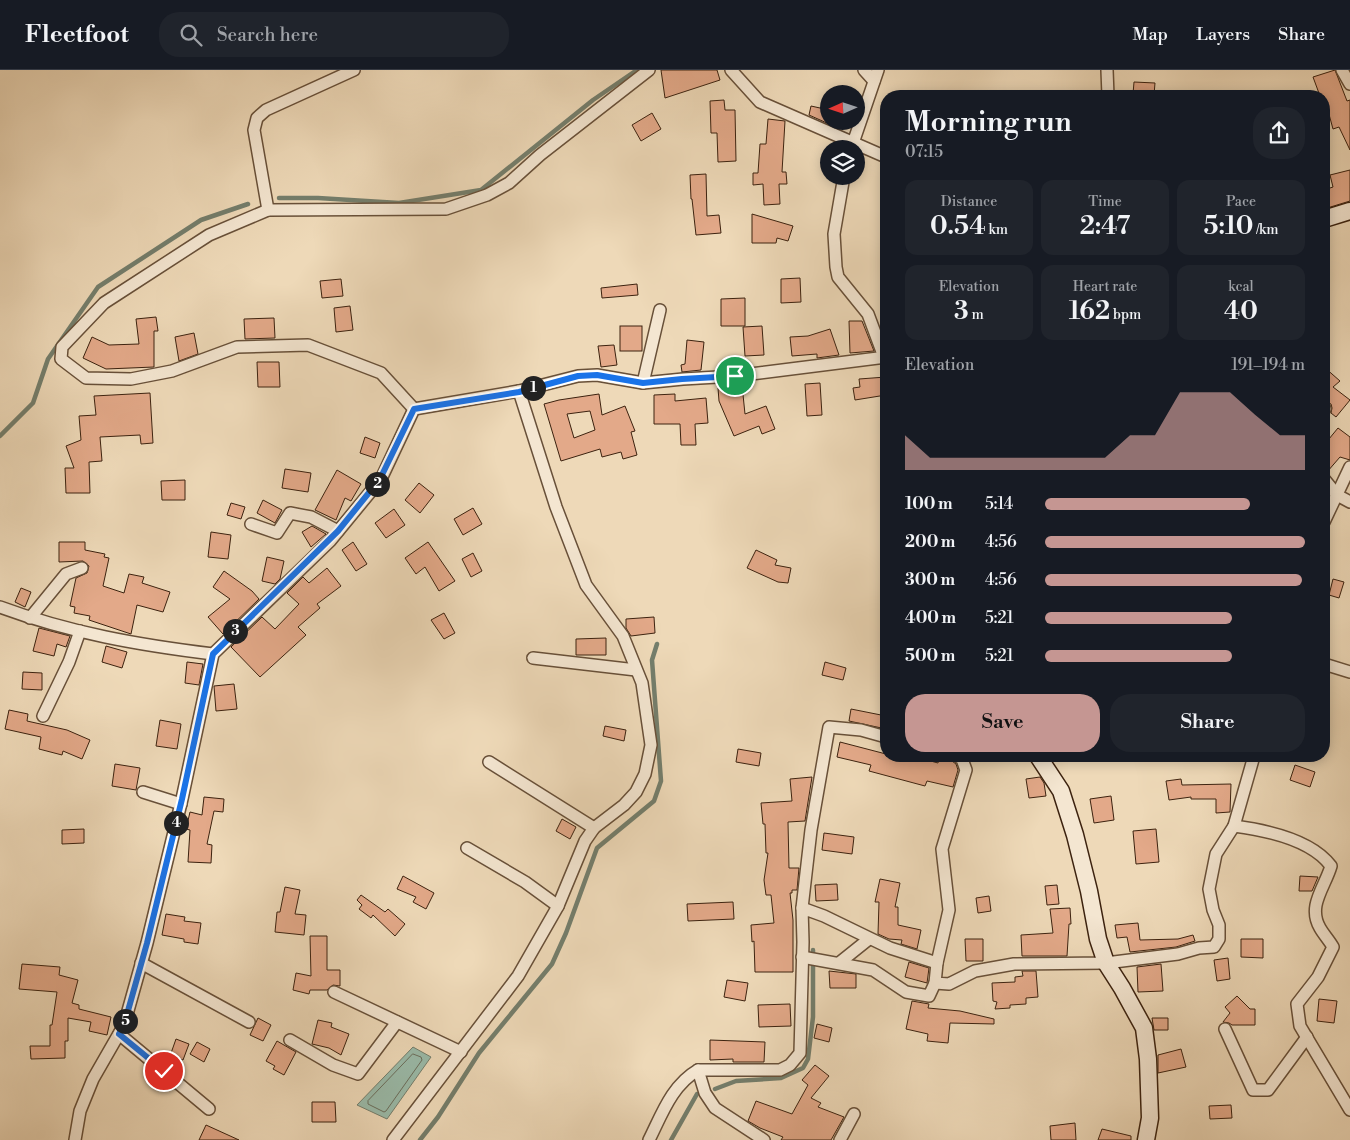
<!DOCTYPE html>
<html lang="en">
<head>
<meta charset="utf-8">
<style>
	:root { --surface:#171b24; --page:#20242c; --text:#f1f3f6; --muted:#9ea1a6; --line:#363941; --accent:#c59692 }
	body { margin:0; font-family:"Libre Bodoni",serif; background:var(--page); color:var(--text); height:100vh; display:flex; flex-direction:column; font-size:19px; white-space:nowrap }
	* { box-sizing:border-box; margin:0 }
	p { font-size:16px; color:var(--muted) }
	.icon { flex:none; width:28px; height:28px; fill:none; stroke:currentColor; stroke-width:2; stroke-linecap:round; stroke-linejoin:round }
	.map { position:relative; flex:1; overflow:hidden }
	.drawer { position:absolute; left:880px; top:20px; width:450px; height:672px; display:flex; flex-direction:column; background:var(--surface); border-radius:20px; box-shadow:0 2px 12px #0003 }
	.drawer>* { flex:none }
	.needle { width:32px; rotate:267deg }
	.tools { position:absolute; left:820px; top:15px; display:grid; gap:10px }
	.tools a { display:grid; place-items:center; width:45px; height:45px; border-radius:50%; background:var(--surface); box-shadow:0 2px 12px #0003; font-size:25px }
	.pin { position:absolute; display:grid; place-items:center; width:42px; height:42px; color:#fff; margin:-21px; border:2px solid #fff; border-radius:50%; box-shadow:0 1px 5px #0007 }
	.km { position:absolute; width:25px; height:25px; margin:-12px; border-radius:50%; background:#222; color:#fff; font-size:14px; line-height:25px; text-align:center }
	.round { display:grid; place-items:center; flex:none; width:52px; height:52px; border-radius:20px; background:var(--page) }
	.headline { display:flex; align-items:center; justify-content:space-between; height:85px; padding:0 25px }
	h1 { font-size:28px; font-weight:600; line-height:38px }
	.stats { display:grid; grid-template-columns:repeat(3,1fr); gap:8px; height:85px; padding:5px 25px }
	.stats div { display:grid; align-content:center; border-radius:12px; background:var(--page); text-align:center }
	.stats b { font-size:25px; font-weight:600 }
	.stats small { font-size:14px; font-weight:400 }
	.stats p { font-size:14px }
	.chart { height:140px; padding:10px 25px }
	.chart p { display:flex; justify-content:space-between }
	.chart svg { width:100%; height:90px; margin-top:5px; fill:var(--accent); opacity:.7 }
	.action { display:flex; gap:10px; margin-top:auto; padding:10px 25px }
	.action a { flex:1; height:58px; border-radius:20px; background:var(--accent); color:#111; font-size:20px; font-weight:600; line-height:58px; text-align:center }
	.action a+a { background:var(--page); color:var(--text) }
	ul { padding:0 25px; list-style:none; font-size:16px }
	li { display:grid; grid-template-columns:80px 60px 1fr; align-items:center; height:38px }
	li i { height:12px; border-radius:6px; background:var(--accent) }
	header { display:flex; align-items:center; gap:30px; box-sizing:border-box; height:70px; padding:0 25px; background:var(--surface); border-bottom:1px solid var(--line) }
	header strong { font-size:24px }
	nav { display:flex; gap:28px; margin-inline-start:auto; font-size:18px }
	.search { width:350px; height:45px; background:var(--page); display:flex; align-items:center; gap:12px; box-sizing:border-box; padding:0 18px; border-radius:20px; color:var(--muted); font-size:19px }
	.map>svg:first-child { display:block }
	.water { fill:#9abbaa; stroke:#747e6c }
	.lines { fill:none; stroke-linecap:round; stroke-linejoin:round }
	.shore { stroke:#6b6e5c; stroke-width:1 }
	.stream { stroke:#747e6c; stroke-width:4.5 }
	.building { fill:#e3a989; stroke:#3c220f; fill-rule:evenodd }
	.street-casing { stroke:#685039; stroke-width:14 }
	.secondary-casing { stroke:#3c220f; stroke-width:19 }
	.street { stroke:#f4e6d1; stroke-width:11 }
	.secondary { stroke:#f4e6d1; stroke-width:16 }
	.route-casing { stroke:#fff; stroke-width:10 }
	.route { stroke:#1a73e8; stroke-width:6 }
</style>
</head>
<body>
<header>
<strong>Fleetfoot</strong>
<div class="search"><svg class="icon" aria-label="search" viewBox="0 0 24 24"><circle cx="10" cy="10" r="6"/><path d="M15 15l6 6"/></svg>Search here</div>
<nav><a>Map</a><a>Layers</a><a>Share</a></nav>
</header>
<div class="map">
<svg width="1350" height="1070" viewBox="0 0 1350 1070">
	<rect width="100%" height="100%" fill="#eed9b8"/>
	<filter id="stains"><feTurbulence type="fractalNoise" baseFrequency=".004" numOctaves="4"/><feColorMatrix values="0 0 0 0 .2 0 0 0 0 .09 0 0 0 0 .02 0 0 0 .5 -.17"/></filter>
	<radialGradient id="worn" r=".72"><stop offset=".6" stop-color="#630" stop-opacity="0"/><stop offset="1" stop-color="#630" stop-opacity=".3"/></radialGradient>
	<polygon class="water" points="413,977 431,987 387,1049 357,1035"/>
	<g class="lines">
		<polygon class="shore" points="413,984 421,987 422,990 386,1041 384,1042 368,1034 368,1031"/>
		<g class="stream">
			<polyline points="279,128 318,128 399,133 481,120 593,30 637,0"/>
			<polyline points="0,366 33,333 48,289 98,217 201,150 248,134"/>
			<polyline points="715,1019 736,1011 781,1008 803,998 808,989 813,947 813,880"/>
			<polyline points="420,1070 438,1047 479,983 552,894 566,863 597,778 654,731 661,711 652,590 657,574"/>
			<polyline points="671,1070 697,1024"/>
		</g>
	</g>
	<g class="building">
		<polygon points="661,0 717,0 720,10 665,28"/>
		<polygon points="1335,0 1347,31 1350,30 1350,80 1339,57 1333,59 1324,26 1320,26 1313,7"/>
		<polygon points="1134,12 1155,13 1154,25 1133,24"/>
		<polygon points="724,30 725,40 735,40 736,91 718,92 717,63 711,63 710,31"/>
		<polygon points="811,36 829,40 829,54 809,45"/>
		<polygon points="652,43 661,59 641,71 632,55"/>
		<polygon points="768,49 785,51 782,102 786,102 787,114 779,114 780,134 764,135 763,114 753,115 753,103 758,103 760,74 766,74"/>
		<polygon points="1350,100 1350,131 1324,139 1324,120 1333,117 1330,105"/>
		<polygon points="706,104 707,146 719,145 721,163 696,165 692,129 691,129 690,105"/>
		<polygon points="752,144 793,156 788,171 777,168 776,173 752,173"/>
		<polygon points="800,208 801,232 781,233 781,209"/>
		<polygon points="341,209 343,226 322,228 320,211"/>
		<polygon points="637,214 638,225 602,228 601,218"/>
		<polygon points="745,228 745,256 721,256 721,229"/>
		<polygon points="350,236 353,260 336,262 334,238"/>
		<polygon points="156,247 158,261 154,261 154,297 106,299 83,288 92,267 109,275 139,274 136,249"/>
		<polygon points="274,248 275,268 245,269 244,249"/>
		<polygon points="849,251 862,251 874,281 850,283"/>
		<rect x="620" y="256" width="22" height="25"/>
		<polygon points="762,256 764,285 745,286 743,257"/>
		<polygon points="830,259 839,285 817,288 817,284 792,286 790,267 808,266"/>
		<polygon points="194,263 198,284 179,291 175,267"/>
		<polygon points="687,270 704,272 701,300 682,302 681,295 685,294"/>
		<polygon points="614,275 617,295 601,297 598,276"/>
		<polygon points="257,292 279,292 280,317 258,317"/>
		<polygon points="1324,297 1340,311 1333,317 1350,330 1336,347 1331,343 1332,338 1331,334 1324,331"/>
		<polygon points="886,307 886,325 855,330 853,318 860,317 859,309"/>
		<polygon points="820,313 822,345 807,346 805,314"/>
		<polygon points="742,315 745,344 766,336 775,359 762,364 759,356 734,366 719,331 718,318"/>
		<polygon points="150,323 153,373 141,374 140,365 100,367 102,391 89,392 90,423 66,423 65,398 74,398 66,376 81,370 79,346 96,345 94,326"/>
		<path d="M599,324l3,21 23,-9 10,25 -4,1 6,23 -14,4 -2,-7 -19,5 -2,-8 -39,12 -17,-57 15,-4zM590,341l5,19 -21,8 -7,-24z"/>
		<polygon points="675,324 675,331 706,328 708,353 695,354 696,375 681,375 680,354 654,354 654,325"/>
		<polygon points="1338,358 1350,367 1350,390 1340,387 1327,402 1324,402 1324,375"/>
		<polygon points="365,367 380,373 375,388 360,383"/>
		<polygon points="285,399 311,403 308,422 282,418"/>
		<polygon points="337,400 361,414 351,431 345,428 336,450 315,440"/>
		<polygon points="185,410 185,430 162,430 161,411"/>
		<polygon points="419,413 434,425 420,443 405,430"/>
		<polygon points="263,430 282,440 275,453 257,443"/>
		<polygon points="231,433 245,437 241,449 227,445"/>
		<polygon points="473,438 482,454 463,465 454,449"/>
		<polygon points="394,439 405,455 386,468 375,453"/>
		<polygon points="312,456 326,464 311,477 302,462"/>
		<polygon points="211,462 231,465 228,489 208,487"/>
		<polygon points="59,472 85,472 85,480 105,484 104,487 109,488 103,516 124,523 129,504 144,507 142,513 170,522 163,542 137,535 131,564 89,550 90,546 74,543 75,537 70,536 76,508 87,503 89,496 83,491 59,492"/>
		<polygon points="353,472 367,494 356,501 342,480"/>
		<polygon points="428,472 455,511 439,521 425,497 416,504 405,488"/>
		<polygon points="756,480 777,490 775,495 791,498 788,513 778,512 747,498"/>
		<polygon points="473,483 482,501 471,507 462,489"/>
		<polygon points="267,487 284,491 280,509 275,514 262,511"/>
		<polygon points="327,498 341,516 317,534 320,538 298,557 306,565 260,607 231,577 262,547 275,559 299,534 287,523 303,507 309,513"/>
		<polygon points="224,501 252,521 259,529 223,564 208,547 230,529 213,517"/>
		<polygon points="1333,509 1344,512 1339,528 1329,525"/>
		<polygon points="21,518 31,522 25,537 15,532"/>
		<polygon points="444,543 455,563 444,569 431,550"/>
		<polygon points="654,547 655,563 631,566 626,558 626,549"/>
		<polygon points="39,558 70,566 66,577 57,574 54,586 33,581"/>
		<polygon points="606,568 606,585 576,585 576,569"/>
		<polygon points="106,576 127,582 122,598 102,592"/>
		<polygon points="187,592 203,594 199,615 185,613"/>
		<polygon points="825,592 846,598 843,610 822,605"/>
		<polygon points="23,602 42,603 42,620 22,619"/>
		<polygon points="234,614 237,639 216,641 214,616"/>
		<polygon points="851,639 886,646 886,659 849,651"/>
		<polygon points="9,640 28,644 27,651 67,660 90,670 82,689 63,681 62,685 39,679 41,667 5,659"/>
		<polygon points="160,650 181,654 177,679 156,676"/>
		<polygon points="605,656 626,660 624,671 603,666"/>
		<polygon points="840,672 886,684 886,686 897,686 915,691 916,687 938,693 939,688 952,691 956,694 958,700 953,717 927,711 925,716 869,701 871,695 837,687"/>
		<polygon points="738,679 761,683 759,696 736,692"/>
		<polygon points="115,694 140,698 136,720 112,716"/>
		<polygon points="1295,695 1315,702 1310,717 1290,710"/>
		<polygon points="812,707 805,751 788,752 789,798 799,798 797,820 792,820 792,823 790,823 793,850 793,902 755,902 754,871 752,872 751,855 774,853 771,825 766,825 764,810 768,783 766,783 765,754 763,754 761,733 792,731 790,709"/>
		<polygon points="1040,707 1044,713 1046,726 1029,728 1026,709"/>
		<polygon points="1181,709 1182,715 1231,714 1230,742 1216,743 1216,729 1191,729 1191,727 1169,730 1166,711"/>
		<polygon points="1111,726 1114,750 1094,753 1090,729"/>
		<polygon points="204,727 224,729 223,742 214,741 207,774 212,775 211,793 188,792 190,760 186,759 190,742 202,745"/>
		<polygon points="562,749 576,757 570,769 556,761"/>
		<polygon points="84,759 84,773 62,774 62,760"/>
		<polygon points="1156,759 1159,792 1136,794 1133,761"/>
		<polygon points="824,763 854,767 852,784 822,780"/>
		<polygon points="403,806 434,823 426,839 413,832 416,827 397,819"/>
		<polygon points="1300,806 1318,807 1312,821 1299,821"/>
		<polygon points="880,809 900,813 895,837 898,837 898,855 921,860 917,879 901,874 902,870 889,869 878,864 879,832 875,832"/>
		<polygon points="837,814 838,830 816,831 815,815"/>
		<polygon points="1057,815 1059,834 1047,835 1045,816"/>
		<polygon points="285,817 300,820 295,844 306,845 304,865 275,862 277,842 280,842"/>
		<polygon points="361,825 385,842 388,839 405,854 395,866 373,845 371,848 359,839 362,835 357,830"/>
		<polygon points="989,826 991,841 978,843 976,828"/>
		<polygon points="733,832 734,849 688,851 687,834"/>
		<polygon points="1070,838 1071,854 1069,854 1067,886 1022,886 1021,865 1053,863 1050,839"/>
		<polygon points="166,844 185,847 184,851 201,853 198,874 184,872 184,869 162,865"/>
		<polygon points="1138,853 1140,870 1178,869 1193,865 1195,871 1176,877 1130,882 1127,867 1117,868 1115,855"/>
		<polygon points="310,866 327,866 327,900 340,900 340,916 333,915 327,920 310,920 309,924 293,920 296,903 311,906"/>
		<polygon points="965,869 983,869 983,891 966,891"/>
		<polygon points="1241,869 1263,869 1263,888 1241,887"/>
		<polygon points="1228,888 1230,909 1217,911 1214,890"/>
		<polygon points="909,892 929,898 927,913 905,907"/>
		<polygon points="22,894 60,897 59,905 78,910 72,933 79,935 79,939 111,947 107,965 89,961 91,952 68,948 68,971 65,971 65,988 31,989 30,976 50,976 50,955 52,955 57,922 19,919"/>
		<polygon points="1161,894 1163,921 1138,922 1137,897"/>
		<polygon points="829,901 856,904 856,918 830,918"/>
		<polygon points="1022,901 1036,901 1038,927 1026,928 1026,934 1010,935 1010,938 995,939 997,932 993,931 992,913 1015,912 1015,907 1023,906"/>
		<polygon points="727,910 748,913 745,931 724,927"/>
		<polygon points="1237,926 1250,939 1255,939 1255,955 1232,955 1229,953 1223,952 1230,943 1225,937"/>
		<polygon points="1319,929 1337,931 1334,953 1317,951"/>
		<polygon points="912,931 929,934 928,938 960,941 994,949 994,954 950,953 948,973 927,971 928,964 906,959"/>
		<polygon points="790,934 791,956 759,957 758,935"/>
		<polygon points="258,948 271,955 263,971 250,965"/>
		<polygon points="1152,948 1168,948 1168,960 1154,960"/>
		<polygon points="318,950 332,953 331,957 349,964 341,985 329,978 312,974"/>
		<polygon points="817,954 832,958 829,972 814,968"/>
		<polygon points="176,969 189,974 183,990 170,986"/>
		<polygon points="710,970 765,972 764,992 733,992 733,989 710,990"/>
		<polygon points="277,971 296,982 284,1005 273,999 275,996 266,991"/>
		<polygon points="197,972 210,979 204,992 190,984"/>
		<polygon points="1181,979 1186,997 1158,1003 1158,985"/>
		<polygon points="815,995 829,1006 811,1028 821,1033 818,1037 844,1047 831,1070 781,1070 783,1067 760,1058 748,1051 756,1031 792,1044 808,1015 802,1010"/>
		<polygon points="312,1032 335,1032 336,1052 312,1052"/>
		<polygon points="1231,1035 1232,1048 1210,1049 1209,1036"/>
		<polygon points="1075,1053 1076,1070 1051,1070 1050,1056"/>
		<polygon points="206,1055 239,1070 199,1070"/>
		<polygon points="1102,1059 1131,1066 1131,1070 1098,1070"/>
	</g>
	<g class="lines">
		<defs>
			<g id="street">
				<polyline points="731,0 760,32 886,87"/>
				<polyline points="864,0 874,11"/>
				<polyline points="1107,0 1108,26"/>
				<polyline points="1342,0 1350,14"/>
				<polyline points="851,79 878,0"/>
				<polyline points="844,106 834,164 836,197 838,207 868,244 884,287"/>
				<polyline points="268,140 254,60 257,48 266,40 354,0"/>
				<polyline points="643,313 660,240"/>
				<polyline points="1324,338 1325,339"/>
				<polyline points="414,339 381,303 308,275 237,277 172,301 131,309 86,308 61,289 62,277 104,233 209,165 268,140 446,139 487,125 509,113 540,85 649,0"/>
				<polyline points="1324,409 1337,425 1350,432"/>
				<polyline points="1324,452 1350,397"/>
				<polyline points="251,454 277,463 290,443 311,447 338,461"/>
				<path d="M0,537c70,26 139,38 213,47"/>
				<polyline points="30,548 66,504 82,498"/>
				<polyline points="533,588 636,600"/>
				<polyline points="1324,594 1350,602"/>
				<polyline points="43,646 69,592 80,561"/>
				<polyline points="489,692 594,758"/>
				<polyline points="143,722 181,734"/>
				<path d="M1234,756c31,4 77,13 97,40 -6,21 -24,40 -11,62 4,7 9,12 13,19l-15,30 -21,27 3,22 50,84"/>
				<polyline points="467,778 525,812 558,836"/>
				<polyline points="802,838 811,760 829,657 861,660 886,667"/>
				<polyline points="802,887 873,900 906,922 929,926 935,913"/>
				<polyline points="141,893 249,952"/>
				<polyline points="839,893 869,869"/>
				<polyline points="937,893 949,840 942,779 966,700 962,689 957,686"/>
				<polyline points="334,922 461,982"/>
				<polyline points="1225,959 1253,1020 1268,1020 1307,967"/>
				<polyline points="119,964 209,1039"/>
				<polyline points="290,970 333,995 358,1004 397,952"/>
				<polyline points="698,1000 705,1023 715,1038 764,1070"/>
				<polyline points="75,1070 80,1041 93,1009 124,955 147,873 182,729 213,584 330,471 381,409 414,339 519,321 578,306 597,305 643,313 683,309 735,306 886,287"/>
				<polyline points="393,1070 518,906 558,836 585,771 594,758 624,735 636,722 645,704 651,675 642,613 623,566 586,515 556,437 519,321"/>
				<path d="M649,1070c13,-26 23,-55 49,-70h82l10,-5 10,-12 3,-111 -1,-34 22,8 66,32 47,15 -2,20 14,1 26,-13 39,-7 92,-1 72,-9 21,-6 15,-1 5,-8v-14l-6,-15 -4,-21 7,-35 18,-28 20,-70"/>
				<polyline points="840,1070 854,1044"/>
			</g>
			<g id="secondary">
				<polyline points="1324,149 1350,141"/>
				<polyline points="1038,686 1061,721 1075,765 1089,821 1098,869 1106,893 1122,918 1144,958 1148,989 1150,1048 1146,1070"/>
			</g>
		</defs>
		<use href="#street" class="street-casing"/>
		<use href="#secondary" class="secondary-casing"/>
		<use href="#street" class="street"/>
		<use href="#secondary" class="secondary"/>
	</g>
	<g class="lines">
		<defs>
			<polyline id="route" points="164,1001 119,964 124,955 147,873 182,729 213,584 338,461 380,409 414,339 519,322 578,306 597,305 643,313 682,309 735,306"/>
		</defs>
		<use href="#route" class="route-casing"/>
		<use href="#route" class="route"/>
	</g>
	<rect width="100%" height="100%" filter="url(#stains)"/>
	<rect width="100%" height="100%" fill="url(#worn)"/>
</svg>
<div class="tools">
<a><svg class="needle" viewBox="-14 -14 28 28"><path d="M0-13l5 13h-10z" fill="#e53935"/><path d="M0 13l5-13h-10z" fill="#9ea1a6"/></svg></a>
<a><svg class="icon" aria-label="layers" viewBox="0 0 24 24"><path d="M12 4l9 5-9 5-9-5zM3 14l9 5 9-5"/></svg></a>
</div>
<div class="pin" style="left:735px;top:306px;background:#1e9e55"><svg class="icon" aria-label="arrive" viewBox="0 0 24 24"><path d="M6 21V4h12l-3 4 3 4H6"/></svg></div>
<div class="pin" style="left:164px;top:1001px;background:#d93025"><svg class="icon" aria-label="check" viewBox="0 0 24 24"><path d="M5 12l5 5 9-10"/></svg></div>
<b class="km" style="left:533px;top:318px">1</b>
<b class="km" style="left:377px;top:414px">2</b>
<b class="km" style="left:235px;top:561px">3</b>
<b class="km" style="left:176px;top:753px">4</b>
<b class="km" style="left:125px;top:951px">5</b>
<section class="drawer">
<div class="headline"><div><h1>Morning run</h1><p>07:15</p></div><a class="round"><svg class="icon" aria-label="share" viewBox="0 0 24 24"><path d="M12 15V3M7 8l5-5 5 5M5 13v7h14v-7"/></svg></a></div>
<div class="stats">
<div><p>Distance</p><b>0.54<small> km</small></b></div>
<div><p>Time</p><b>2:47</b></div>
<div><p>Pace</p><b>5:10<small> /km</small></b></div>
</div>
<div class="stats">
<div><p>Elevation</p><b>3<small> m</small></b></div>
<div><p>Heart rate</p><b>162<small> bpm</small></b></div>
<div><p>kcal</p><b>40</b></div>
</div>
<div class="chart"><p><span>Elevation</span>191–194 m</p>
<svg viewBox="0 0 160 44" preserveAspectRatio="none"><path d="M0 44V27L10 38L20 38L30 38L40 38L50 38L60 38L70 38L80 38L90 27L100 27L110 6L120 6L130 6L140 17L150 27L160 27V44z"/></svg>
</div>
<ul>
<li><b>100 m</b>5:14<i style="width:79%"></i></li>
<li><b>200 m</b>4:56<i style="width:100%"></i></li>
<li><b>300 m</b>4:56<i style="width:99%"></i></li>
<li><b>400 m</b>5:21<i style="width:72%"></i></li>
<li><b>500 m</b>5:21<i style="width:72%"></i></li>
</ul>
<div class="action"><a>Save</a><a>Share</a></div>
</section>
</div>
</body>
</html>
